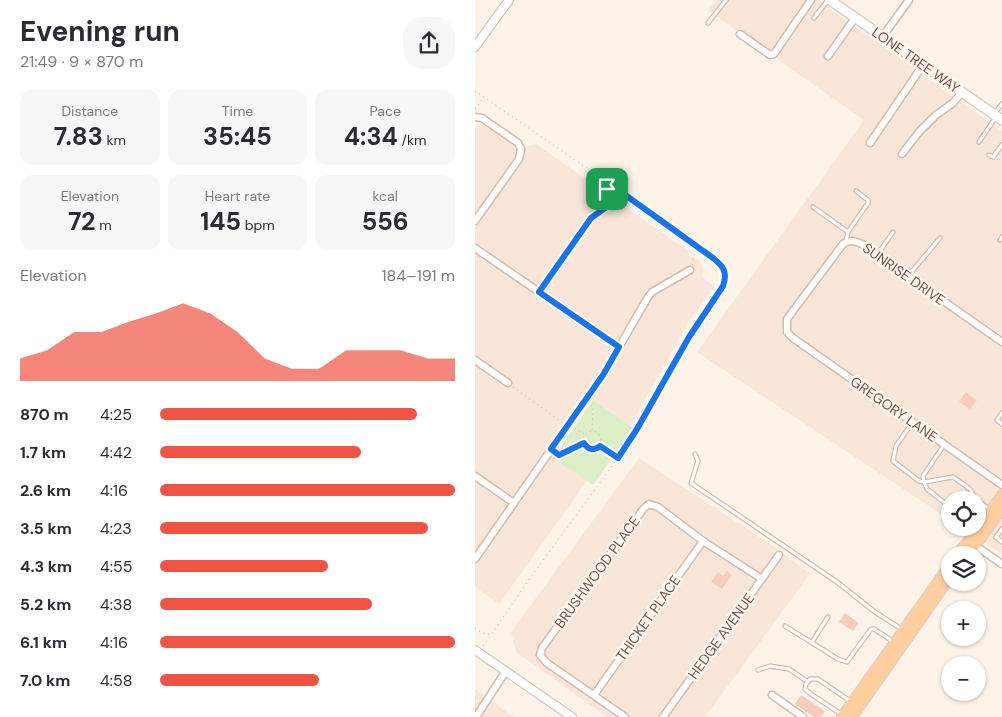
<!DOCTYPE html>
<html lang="en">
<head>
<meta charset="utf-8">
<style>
	:root { --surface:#fff; --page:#f7f7f7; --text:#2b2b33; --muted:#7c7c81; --accent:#f15344 }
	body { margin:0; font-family:"DM Sans",sans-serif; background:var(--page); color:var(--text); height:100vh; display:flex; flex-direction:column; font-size:19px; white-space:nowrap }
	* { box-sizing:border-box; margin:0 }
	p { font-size:16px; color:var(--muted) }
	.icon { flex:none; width:28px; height:28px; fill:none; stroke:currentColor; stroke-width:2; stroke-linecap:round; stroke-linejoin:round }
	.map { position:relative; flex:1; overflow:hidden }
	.panel { display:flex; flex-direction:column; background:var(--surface); width:475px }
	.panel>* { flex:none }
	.fabs { position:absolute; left:466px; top:491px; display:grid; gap:10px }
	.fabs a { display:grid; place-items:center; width:45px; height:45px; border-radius:50%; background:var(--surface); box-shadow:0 1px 4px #0004; font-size:25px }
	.pin { position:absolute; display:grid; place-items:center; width:42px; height:42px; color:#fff; margin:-21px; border-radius:10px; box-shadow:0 2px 8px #0006 }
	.round { display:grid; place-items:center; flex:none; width:52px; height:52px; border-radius:20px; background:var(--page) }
	.head { display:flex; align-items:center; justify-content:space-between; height:85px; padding:0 20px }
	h1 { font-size:28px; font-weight:700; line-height:38px }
	.stats { display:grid; grid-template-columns:repeat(3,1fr); gap:8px; height:85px; padding:5px 20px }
	.stats div { display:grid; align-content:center; border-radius:12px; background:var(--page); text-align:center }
	.stats b { font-size:25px; font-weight:700 }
	.stats small { font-size:14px; font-weight:400 }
	.stats p { font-size:14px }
	.chart { height:140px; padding:10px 20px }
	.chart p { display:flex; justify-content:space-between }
	.chart svg { width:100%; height:90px; margin-top:5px; fill:var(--accent); opacity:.7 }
	ul { padding:0 20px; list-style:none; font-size:16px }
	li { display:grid; grid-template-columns:80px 60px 1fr; align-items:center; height:38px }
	li i { height:12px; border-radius:6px; background:var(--accent) }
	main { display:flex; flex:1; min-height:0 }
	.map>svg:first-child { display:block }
	.residential { fill:#f9e6d9 }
	.green { fill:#dbeec5 }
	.building { fill:#f6ccbd }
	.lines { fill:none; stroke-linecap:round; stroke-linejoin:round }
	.service-casing { stroke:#d4bbaf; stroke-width:5.5 }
	.minor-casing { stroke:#d4bbaf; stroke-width:9 }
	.tertiary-casing { stroke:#d4bbaf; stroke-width:10 }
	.secondary-casing { stroke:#dabcae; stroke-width:11 }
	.primary-casing { stroke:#dacfcc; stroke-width:12 }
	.path { stroke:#dcaf9f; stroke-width:1; stroke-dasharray:1 4; stroke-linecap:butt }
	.service { stroke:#fff; stroke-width:3 }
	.minor { stroke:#fff; stroke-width:6 }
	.tertiary { stroke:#fff; stroke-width:8 }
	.secondary { stroke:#fff; stroke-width:9 }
	.primary { stroke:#ffce9e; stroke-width:10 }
	.route-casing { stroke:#fff; stroke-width:10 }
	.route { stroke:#1a73e8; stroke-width:6 }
	.labels { text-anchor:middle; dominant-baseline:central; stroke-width:5; stroke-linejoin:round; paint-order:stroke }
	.street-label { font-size:14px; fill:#7b5449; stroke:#fff7f0 }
</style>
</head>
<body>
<main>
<section class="panel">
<div class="head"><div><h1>Evening run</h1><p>21:49 · 9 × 870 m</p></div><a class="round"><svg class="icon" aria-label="share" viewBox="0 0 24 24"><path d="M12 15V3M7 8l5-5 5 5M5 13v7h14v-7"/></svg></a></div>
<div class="stats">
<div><p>Distance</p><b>7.83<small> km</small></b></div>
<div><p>Time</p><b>35:45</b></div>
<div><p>Pace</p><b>4:34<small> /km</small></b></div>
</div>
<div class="stats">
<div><p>Elevation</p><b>72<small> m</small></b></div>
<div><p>Heart rate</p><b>145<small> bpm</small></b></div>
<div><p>kcal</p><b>556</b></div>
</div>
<div class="chart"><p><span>Elevation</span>184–191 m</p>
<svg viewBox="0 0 160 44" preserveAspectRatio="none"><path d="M0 44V33L10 29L20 20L30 20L40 15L50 11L60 6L70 11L80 20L90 33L100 38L110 38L120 29L130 29L140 29L150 33L160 33V44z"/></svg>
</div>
<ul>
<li><b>870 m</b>4:25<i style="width:87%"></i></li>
<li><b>1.7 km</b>4:42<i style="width:68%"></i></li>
<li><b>2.6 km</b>4:16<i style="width:100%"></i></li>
<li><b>3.5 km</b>4:23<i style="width:91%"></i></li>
<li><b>4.3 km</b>4:55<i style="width:57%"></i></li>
<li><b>5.2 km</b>4:38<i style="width:72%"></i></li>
<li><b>6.1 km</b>4:16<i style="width:100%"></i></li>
<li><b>7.0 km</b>4:58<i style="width:54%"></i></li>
</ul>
</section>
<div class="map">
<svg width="527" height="717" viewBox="0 0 527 717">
	<rect width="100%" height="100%" fill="#fef3e8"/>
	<g class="residential">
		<polygon points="241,0 342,0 527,131 527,554 487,528 502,528 502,500 475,500 475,520 222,352 389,120 232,10"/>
		<polygon points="4,125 10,126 38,146 40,150 61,144 213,251 214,257 219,257 224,260 227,265 228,271 227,277 239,286 212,324 155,426 108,393 68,450 112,481 24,604 0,587 0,127"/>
		<polygon points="164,458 301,548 335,574 230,717 132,717 41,652 36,632"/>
		<polygon points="0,689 38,717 0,717"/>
	</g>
	<polygon class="green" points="118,400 158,428 118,485 78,458"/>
	<g class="building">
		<polygon points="491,392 502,400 495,409 484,402"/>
		<polygon points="252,571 257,575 247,589 236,582 243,572 248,576"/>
		<polygon points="370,613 384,623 378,631 364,622"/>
		<polygon points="326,695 350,711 346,717 339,717 320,704"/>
	</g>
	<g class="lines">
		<defs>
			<g id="service">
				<polyline points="339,18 353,0"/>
				<polyline points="233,23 251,0"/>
				<polyline points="520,113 527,104"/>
				<polyline points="504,142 521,117"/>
				<polyline points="514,155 518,157 527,145"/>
				<polyline points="338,207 373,232"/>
				<polyline points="525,240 527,237"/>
				<polyline points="371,241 373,232 393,203 393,200 381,191"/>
				<polyline points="403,254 418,232"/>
				<polyline points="433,276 465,238"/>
				<polyline points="527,413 522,420 527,424"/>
				<polyline points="437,423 421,446 418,461 444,481 449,482 452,489 475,507"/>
				<polyline points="469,445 448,476 449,482 478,477 495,489 500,498 502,500"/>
				<polyline points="220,454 223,461 216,483 362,582 400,612 428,630"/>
				<polyline points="502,500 514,509"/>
				<polyline points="527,529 521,537 527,542"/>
				<polyline points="310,626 363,659 372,662 396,629 399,629 419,642"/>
				<polyline points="337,642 353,617"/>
				<polyline points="283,670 295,666 314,669 333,682"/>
				<polyline points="366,714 336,694 330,689 331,684 335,679 343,679 375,701"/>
			</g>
			<g id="minor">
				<polyline points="265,34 295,55 299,54 336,0"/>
				<polyline points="408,36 434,0"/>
				<polyline points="353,56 380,18"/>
				<polyline points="0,117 7,118 43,143 46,149 44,159 0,221"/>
				<polyline points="395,143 448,65"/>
				<polyline points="427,154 444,132 461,115 478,103 487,92"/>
				<polyline points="0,248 144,347"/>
				<polyline points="64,292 116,218 130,208"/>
				<path d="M527,342l-140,-98c-7,-3 -12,-5 -19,0l-56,75v13l6,6 209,147"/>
				<polyline points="0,360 33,383"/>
				<polyline points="0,476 39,503"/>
				<polyline points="498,544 527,564"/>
				<polyline points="0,559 128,375 173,297 177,292 215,270"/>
				<polyline points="119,695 228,541"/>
				<polyline points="297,695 328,717"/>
				<polyline points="1,717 31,671"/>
				<polyline points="150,717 72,663 65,655 67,648 169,508 174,504 183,507 228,541 287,579"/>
				<polyline points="188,717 304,555"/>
			</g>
			<g id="tertiary">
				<polyline points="0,47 34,0"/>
				<polyline points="0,650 97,717"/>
			</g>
			<polyline id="secondary" points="355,0 527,120"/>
			<g id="primary">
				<polyline points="482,555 499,534 527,495"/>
				<polyline points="491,555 505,539 527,508"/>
				<polyline points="367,717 475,565"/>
				<polyline points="377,717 475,577"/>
			</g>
		</defs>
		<use href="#service" class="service-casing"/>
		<use href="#minor" class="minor-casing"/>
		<use href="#tertiary" class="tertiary-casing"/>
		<use href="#secondary" class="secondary-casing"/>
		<use href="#primary" class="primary-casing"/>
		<g class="path">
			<path d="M0,91l135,93 103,74c10,8 15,14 10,28l-34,51 -52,92 -19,29 -90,123 -46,67"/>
			<polyline points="0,109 9,97"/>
			<polyline points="130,202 132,189 134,185"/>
			<polyline points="217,265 220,251 222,247"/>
			<polyline points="38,387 88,423"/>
			<polyline points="116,405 118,406 117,430"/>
			<polyline points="100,428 110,435"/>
			<circle cx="117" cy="440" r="9"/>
			<polyline points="125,446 143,458"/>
			<polyline points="81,453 84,455 108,444"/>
			<path d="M0,628c5,4 10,7 16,6"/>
		</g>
		<use href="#service" class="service"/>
		<use href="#minor" class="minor"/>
		<use href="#tertiary" class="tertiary"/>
		<use href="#secondary" class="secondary"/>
		<use href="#primary" class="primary"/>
	</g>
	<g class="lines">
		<defs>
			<path id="route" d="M135,184l103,74c10,8 15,14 10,28l-34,51 -52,92 -19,29 -18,-12c-6,5 -12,4 -16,-3l-25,12 -8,-6 52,-74 16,-28 -80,-55 52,-74 14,-10 2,-19z"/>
		</defs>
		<use href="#route" class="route-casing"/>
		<use href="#route" class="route"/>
	</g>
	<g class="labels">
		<g class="street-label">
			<text transform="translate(441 60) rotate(35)">LONE TREE WAY</text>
			<text transform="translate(429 274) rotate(35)">SUNRISE DRIVE</text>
			<text transform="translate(419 409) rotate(35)">GREGORY LANE</text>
			<text transform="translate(122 572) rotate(-54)">BRUSHWOOD PLACE</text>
			<text transform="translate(173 618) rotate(-55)">THICKET PLACE</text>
			<text transform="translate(246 636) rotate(-54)">HEDGE AVENUE</text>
		</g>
	</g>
</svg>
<div class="fabs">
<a><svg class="icon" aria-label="locate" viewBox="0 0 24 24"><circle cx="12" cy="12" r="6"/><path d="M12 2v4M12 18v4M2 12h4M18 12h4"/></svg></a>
<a><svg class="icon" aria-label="layers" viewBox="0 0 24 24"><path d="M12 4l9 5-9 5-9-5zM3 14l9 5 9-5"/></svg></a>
<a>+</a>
<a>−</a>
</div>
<div class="pin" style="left:132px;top:189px;background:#1e9e55"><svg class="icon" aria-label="arrive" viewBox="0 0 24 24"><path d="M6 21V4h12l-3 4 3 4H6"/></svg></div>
</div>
</main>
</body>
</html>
